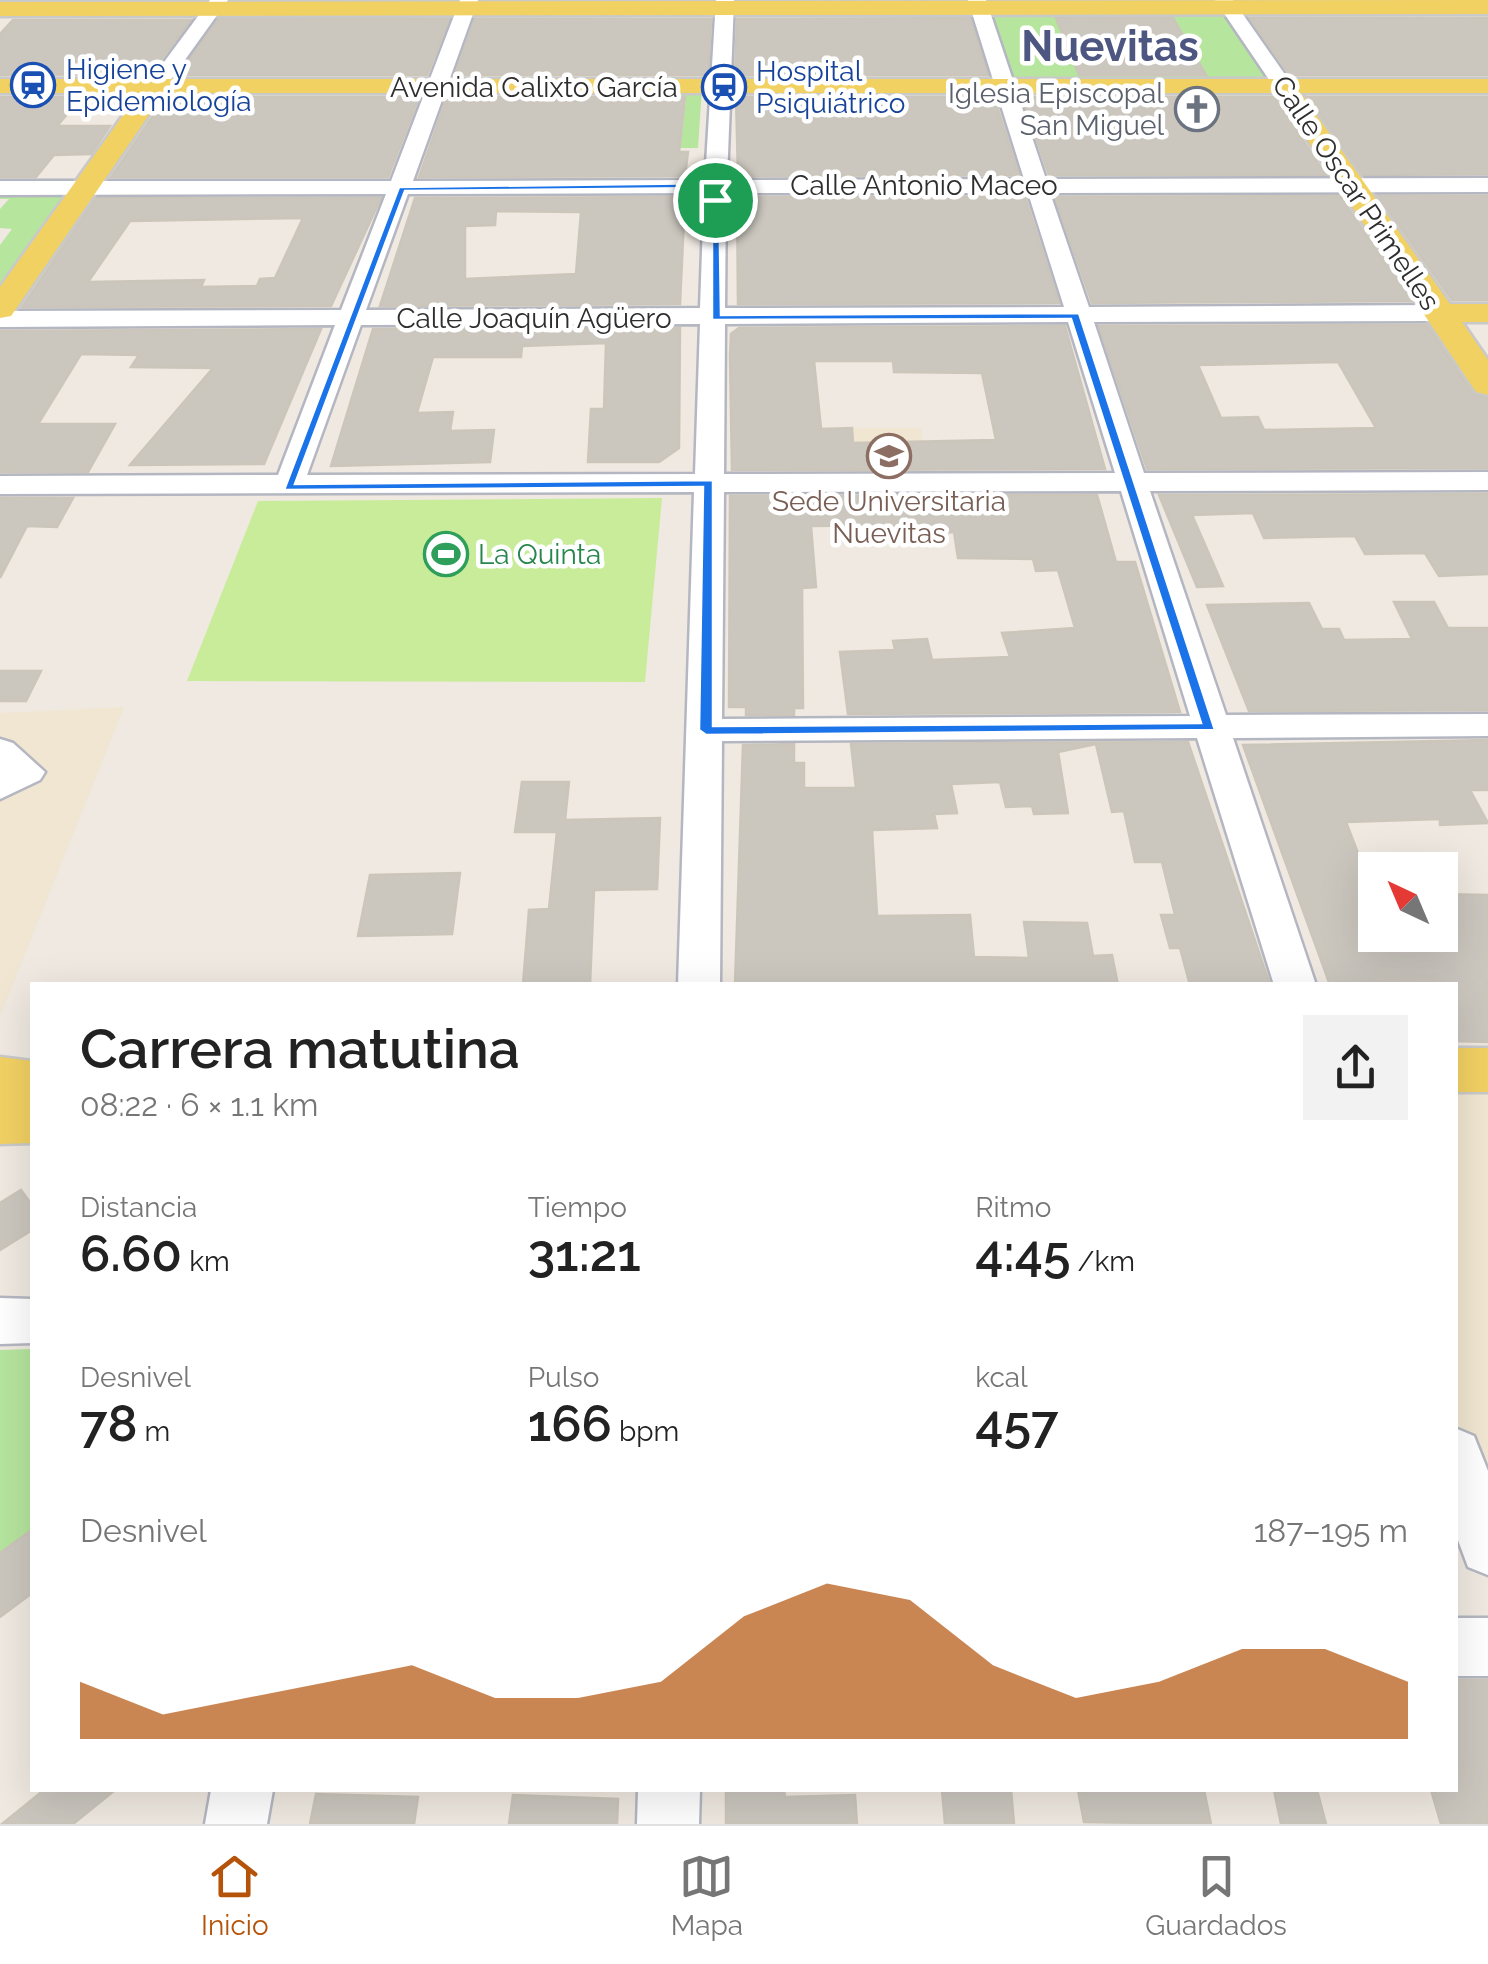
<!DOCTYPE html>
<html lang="es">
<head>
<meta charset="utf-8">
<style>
	:root { --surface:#fff; --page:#f2f2f2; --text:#222; --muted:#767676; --line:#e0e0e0; --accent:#b45309 }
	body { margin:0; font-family:Raleway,sans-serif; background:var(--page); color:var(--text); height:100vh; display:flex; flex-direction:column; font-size:38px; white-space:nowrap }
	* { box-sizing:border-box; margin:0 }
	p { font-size:32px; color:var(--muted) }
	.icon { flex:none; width:55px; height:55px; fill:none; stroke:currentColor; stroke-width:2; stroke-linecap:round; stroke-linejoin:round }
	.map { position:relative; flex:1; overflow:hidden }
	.sheet { position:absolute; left:30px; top:982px; width:1428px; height:810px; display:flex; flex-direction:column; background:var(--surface); border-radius:0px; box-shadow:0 10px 40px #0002 }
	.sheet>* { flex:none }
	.needle { width:65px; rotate:316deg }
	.controls { position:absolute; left:1358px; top:852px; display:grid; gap:20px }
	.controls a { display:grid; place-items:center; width:100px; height:100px; border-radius:0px; background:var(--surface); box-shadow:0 10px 40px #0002; font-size:50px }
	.pin { position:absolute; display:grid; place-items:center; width:85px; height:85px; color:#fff; margin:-42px; border:5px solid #fff; border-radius:50%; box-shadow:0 2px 10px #0007 }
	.round { display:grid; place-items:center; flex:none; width:105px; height:105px; border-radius:0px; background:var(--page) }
	.head { display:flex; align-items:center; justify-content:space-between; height:170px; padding:0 50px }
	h1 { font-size:55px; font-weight:600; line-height:75px }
	.figures { display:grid; grid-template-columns:repeat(3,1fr); gap:15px; height:170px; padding:10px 50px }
	.figures div { display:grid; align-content:center }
	.figures b { font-size:50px; font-weight:600 }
	.figures small { font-size:28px; font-weight:400 }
	.figures p { font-size:28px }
	.chart { height:280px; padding:20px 50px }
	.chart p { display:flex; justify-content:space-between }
	.chart svg { width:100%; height:180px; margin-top:10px; fill:var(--accent); opacity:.7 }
	.tabs { display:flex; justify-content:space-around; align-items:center; height:140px; border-top:2px solid var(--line); background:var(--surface); font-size:28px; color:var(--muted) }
	.tabs a { display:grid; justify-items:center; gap:5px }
	.tabs .on { color:var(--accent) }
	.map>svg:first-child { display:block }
	.education { fill:#f0e6d1 }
	.green { fill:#b6e59e }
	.pitch { fill:#c9ec9a }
	.building { fill:#cbc7bf; stroke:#cbc5ba; stroke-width:2.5; fill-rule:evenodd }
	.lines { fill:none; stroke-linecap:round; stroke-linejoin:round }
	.minor-casing { stroke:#b4b7c1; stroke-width:5 }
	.major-casing { stroke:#c9c9c9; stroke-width:5 }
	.minor { fill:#fff; fill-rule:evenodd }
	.major { fill:#f2d163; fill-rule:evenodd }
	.route { fill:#1a73e8; stroke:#fff; stroke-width:2.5; fill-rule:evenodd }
	.labels { text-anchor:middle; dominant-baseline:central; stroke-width:9; stroke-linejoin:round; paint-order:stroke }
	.far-transit-label { font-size:28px; fill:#164399; stroke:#fff; text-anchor:start }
	.far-street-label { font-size:28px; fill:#2e2e2e; stroke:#fff }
	.far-worship-label { font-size:28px; fill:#5b616d; stroke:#fff; text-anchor:end }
	.far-education-label { font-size:28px; fill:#785e54; stroke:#fff }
	.far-leisure-label { font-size:28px; fill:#27864d; stroke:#fff; text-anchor:start }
	.far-town-label { font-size:42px; font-weight:bold; fill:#4d5680; stroke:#fff }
</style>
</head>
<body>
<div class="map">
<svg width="1488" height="1824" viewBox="0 0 1488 1824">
	<rect width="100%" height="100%" fill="#efe9e1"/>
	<g class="education">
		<polygon points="852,428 921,428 927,472 855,472"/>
		<polygon points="124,707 0,1016 0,713"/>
		<polygon points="1455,1070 1488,1070 1488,1547 1455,1454"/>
	</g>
	<g class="green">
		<polygon points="992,12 1224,12 1272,83 1016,83"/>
		<polygon points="702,88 698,148 680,148 686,99 643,100 646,89"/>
		<polygon points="0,190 76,190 0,295 0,245 12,229 0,228 0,209 9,199 0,199"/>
		<polygon points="32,1349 32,1530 0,1553 0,1350"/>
	</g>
	<polygon class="pitch" points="662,498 645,682 187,681 258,501"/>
	<g class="building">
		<polygon points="970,18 988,75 735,75 737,19"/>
		<polygon points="1056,18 1173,18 1206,75 1079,75"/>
		<polygon points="1250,18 1488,18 1488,75 1290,75"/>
		<polygon points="219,19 449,19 427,75 178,75"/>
		<polygon points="475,19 711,19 708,75 455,75"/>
		<polygon points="13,20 191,20 150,74 0,75 0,34"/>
		<polygon points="0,97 82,97 57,126 110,126 91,154 54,155 36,177 0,177"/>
		<polygon points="166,97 419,97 388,177 111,177"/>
		<polygon points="447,97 685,97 679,152 688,152 685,176 419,177"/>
		<polygon points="736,97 994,97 1019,175 738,176"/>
		<polygon points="1022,97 1274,97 1326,175 1049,175"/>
		<polygon points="1308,97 1488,97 1488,174 1363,175"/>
		<polygon points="1340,196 1411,301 1092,303 1055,197"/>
		<polygon points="1378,196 1488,196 1488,300 1452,300"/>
		<path d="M685,197l-5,107 -300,2 35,-108zM496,211l85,1 -5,62 -111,5v-53l30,-1z"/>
		<polygon points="1025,197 1059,303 738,304 737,197"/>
		<path d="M96,198h285l-50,108 -309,1zM303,218l-28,60 -15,1 -3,7 -56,1 3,-7 -116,2 42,-61z"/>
		<path d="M1427,325l46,69 15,4v70l-341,1 -48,-143zM1338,362l38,66 -112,2 -6,-13 -37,1 -23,-53z"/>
		<path d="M1065,326l40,143 -373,1 -2,-114 1,-22 8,-6zM814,361h79l1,11 88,1 14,67 -143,3 -1,-15 -31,1z"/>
		<polygon points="680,328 679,448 659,462 588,462 591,409 604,409 606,343 522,346 521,357 433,357 417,413 453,412 450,431 494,430 490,462 331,466 373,329"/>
		<polygon points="321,329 264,464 130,465 213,368 131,367 139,355 81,354 38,424 115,424 88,472 0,472 0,331"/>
		<polygon points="1488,494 1488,574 1439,576 1425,553 1365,554 1355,536 1264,538 1253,513 1192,515 1223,586 1197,587 1159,495"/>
		<polygon points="1097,495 1116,562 1135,562 1180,712 848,714 840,652 895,650 893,641 927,639 932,660 1010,657 1002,633 1075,628 1058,570 1036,571 1033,559 958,558 954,532 900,533 898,525 811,526 816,587 802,588 803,708 794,708 794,715 746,715 746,707 729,707 730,496"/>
		<polygon points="0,498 73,498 57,527 27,526 0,578"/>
		<polygon points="1394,602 1434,602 1448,628 1488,628 1488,710 1249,711 1207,605 1309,603 1322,629 1339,629 1344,640 1412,639"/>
		<polygon points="0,671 41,671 26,701 0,701"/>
		<polygon points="1488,740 1488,790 1470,790 1488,823 1440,825 1440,819 1346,822 1369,882 1375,882 1375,935 1440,935 1440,894 1488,895 1488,1042 1455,1041 1455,985 1330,985 1243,745"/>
		<polygon points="1188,742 1270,985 1190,985 1180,948 1170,948 1161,915 1175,915 1162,862 1135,862 1124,811 1112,812 1096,744 1058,752 1068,813 1034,814 1032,806 1006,807 1000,782 951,784 957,813 934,814 937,828 872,830 877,916 970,915 974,957 1029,958 1024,922 1087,923 1093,956 1112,955 1118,985 735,985 743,745 794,744 794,763 804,763 804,788 856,788 851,744"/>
		<polygon points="522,782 569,782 565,820 660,818 657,889 594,890 590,985 523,985 529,910 549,909 557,832 515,832"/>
		<polygon points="460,873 452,934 358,936 370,875"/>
		<polygon points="21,1190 32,1205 32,1230 0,1250 0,1203"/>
		<polygon points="32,1530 32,1593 0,1617 0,1553"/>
		<polygon points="1455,1680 1488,1680 1488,1824 1441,1824 1431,1790 1455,1790"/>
		<polygon points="44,1790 115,1790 73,1824 2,1824"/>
		<polygon points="726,1790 784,1790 785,1797 855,1795 857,1824 726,1824"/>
		<polygon points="942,1790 1011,1790 1014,1824 945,1824"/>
		<polygon points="1078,1790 1204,1790 1211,1824 1084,1822"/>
		<polygon points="1274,1790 1317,1790 1326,1824 1281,1824"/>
		<polygon points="316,1794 418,1797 414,1824 310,1824"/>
		<polygon points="513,1795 618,1799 617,1824 509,1824"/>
	</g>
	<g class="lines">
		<defs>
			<g id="minor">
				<polygon points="210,0 228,0 164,89 150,89 147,85"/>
				<path d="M460,0h18l-65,181 292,-1 11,-180h18l-7,180 297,-1 -56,-179h18l60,179 442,-1v14l-438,1 39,114 349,-2 13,8 -13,8 -344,1 50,151 344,-1v18l-338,1 76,224 262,-1v22l-255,2 83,247h-42l-77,-247 -475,3 -2,244h-42l16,-493 -694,2v-18l278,-1 57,-150 -335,2v-16l341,-1 45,-116 -386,1v-14h391zM704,193l-4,115 -334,2 42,-116zM726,193h302l36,114 -339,1zM1068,322l47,151 -391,1 1,-150zM700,324l-5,150 -388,1 54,-150zM1121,491l69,225 -468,3 2,-227z"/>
				<polygon points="1215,0 1233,0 1293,86 1290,90 1276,90"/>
				<polygon points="0,739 13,743 45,772 40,780 0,799"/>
				<polygon points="0,1298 32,1299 32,1343 0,1344"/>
				<polygon points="1455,1428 1474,1436 1488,1471 1488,1575 1468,1567 1455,1532"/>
				<rect x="1455" y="1618" width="33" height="58"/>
				<polygon points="211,1790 273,1790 267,1824 205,1824"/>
				<polygon points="638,1790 700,1790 699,1824 637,1824"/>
			</g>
			<g id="major">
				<polygon points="1488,0 1488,14 0,16 0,2"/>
				<polygon points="0,79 1488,79 1488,93 1301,93 1450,304 1488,304 1488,322 1462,322 1488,360 1488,395 1476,392 1276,93 164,93 11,316 0,318 0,287 139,93 0,93"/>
				<rect x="1455" y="1048" width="33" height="44"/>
				<polygon points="0,1057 32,1061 32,1143 0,1144"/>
			</g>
		</defs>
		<use href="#minor" class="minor-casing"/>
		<use href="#major" class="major-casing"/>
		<use href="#minor" class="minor"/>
		<use href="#major" class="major"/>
	</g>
	<path class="route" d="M719,183l2,132 358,-2 136,417 -509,5 -7,-5 4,-243 -419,3 115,-303zM712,188v132l359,-1 130,404 -488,3v-246l-418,4 110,-293z"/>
	<defs>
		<symbol id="station-ring" viewBox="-11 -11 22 22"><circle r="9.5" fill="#fff" stroke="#1a4fb4" stroke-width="1.5"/><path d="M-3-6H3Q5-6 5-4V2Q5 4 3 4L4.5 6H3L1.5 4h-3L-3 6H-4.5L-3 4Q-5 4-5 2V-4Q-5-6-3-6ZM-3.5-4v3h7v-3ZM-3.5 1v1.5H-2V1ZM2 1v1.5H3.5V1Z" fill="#1a4fb4"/></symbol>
		<symbol id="church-ring" viewBox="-11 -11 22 22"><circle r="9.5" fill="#fff" stroke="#6b7280" stroke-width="1.5"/><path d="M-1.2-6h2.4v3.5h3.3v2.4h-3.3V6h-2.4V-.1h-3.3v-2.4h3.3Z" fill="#6b7280"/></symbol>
		<symbol id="university-ring" viewBox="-11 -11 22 22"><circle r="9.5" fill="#fff" stroke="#8d6e63" stroke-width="1.5"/><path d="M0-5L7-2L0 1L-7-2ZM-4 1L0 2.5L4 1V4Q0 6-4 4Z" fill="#8d6e63"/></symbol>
		<symbol id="stadium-ring" viewBox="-11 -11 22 22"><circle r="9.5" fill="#fff" stroke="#2e9e5b" stroke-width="1.5"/><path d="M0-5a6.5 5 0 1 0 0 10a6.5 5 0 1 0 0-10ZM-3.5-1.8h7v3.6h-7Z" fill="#2e9e5b"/></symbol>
	</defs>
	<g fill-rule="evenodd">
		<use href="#station-ring" x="8" y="60" width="50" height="50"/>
		<use href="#station-ring" x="699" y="62" width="50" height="50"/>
		<use href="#church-ring" x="1172" y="84" width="50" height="50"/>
		<use href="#university-ring" x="864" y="431" width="50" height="50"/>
		<use href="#stadium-ring" x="421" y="529" width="50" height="50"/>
	</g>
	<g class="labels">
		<g class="far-transit-label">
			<text x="66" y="69">Higiene y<tspan x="66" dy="32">Epidemiología</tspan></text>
			<text x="756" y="71">Hospital<tspan x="756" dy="32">Psiquiátrico</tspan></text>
		</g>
		<g class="far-street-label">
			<text x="534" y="87">Avenida Calixto García</text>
			<text x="924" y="185">Calle Antonio Maceo</text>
			<text transform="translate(1356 193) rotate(56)">Calle Oscar Primelles</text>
			<text x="534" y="318">Calle Joaquín Agüero</text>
		</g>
		<g class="far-worship-label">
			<text x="1164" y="93">Iglesia Episcopal<tspan x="1164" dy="32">San Miguel</tspan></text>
		</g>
		<g class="far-education-label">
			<text x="889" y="501">Sede Universitaria<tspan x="889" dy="32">Nuevitas</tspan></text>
		</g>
		<g class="far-leisure-label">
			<text x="478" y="554">La Quinta</text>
		</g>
		<g class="far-town-label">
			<text x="1110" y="46">Nuevitas</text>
		</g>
	</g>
</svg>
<div class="controls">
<a><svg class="needle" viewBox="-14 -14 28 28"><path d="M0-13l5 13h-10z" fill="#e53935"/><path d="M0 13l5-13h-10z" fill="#767676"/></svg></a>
</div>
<div class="pin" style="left:715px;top:200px;background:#1e9e55"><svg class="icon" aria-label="arrive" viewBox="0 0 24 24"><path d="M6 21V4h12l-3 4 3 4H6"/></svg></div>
<section class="sheet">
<div class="head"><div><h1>Carrera matutina</h1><p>08:22 · 6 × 1.1 km</p></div><a class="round"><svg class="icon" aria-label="share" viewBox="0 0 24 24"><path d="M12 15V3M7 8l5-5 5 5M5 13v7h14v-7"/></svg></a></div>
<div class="figures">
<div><p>Distancia</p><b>6.60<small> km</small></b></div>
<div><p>Tiempo</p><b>31:21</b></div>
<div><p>Ritmo</p><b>4:45<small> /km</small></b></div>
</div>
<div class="figures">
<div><p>Desnivel</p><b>78<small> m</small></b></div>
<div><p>Pulso</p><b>166<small> bpm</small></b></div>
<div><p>kcal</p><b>457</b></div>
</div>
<div class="chart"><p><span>Desnivel</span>187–195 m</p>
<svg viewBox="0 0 160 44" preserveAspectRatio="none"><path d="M0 44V30L10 38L20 34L30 30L40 26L50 34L60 34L70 30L80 14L90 6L100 10L110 26L120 34L130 30L140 22L150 22L160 30V44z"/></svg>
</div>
</section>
</div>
<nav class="tabs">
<a class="on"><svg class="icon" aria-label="home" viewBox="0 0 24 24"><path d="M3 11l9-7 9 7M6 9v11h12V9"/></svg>Inicio</a>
<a><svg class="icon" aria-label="map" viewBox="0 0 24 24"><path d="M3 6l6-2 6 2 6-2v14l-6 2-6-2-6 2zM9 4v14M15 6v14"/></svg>Mapa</a>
<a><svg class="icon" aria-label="saved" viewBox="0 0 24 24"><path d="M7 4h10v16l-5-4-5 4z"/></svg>Guardados</a>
</nav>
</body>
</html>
